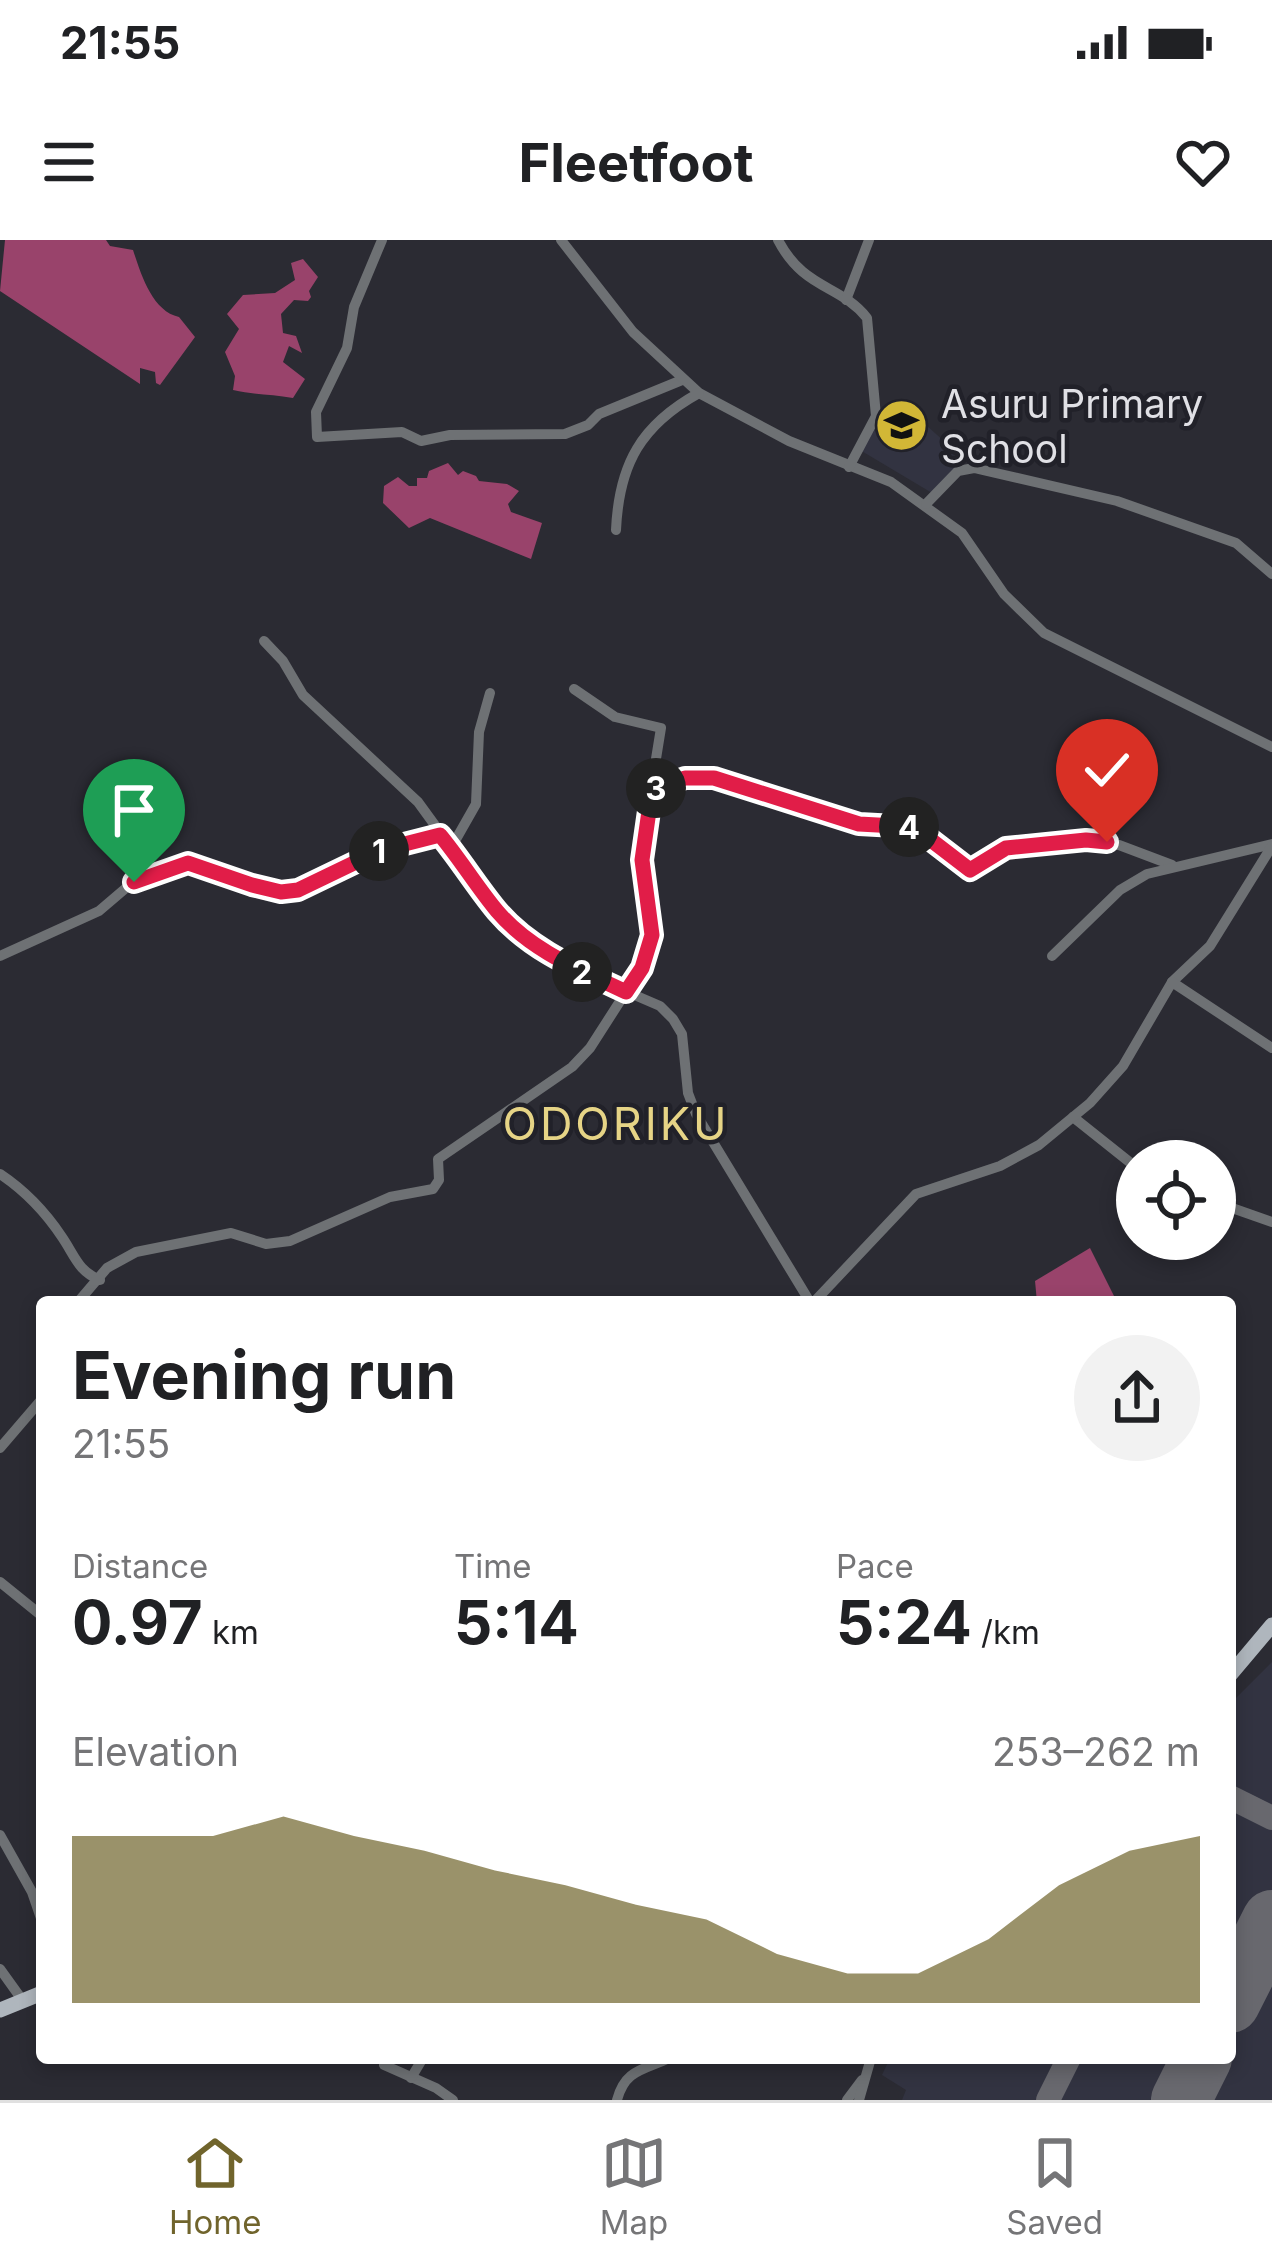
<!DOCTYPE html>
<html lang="en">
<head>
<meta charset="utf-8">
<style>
	:root { --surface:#fff; --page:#f2f2f2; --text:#202124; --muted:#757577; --line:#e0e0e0; --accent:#70642c }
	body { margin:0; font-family:Inter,sans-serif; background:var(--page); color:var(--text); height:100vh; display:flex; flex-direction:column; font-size:45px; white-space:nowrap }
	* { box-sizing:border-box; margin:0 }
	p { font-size:39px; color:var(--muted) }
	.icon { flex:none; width:66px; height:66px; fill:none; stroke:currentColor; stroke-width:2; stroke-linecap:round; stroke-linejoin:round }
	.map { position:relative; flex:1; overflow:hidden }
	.side { position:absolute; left:36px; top:1056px; width:1200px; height:768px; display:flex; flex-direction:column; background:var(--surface); border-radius:12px; box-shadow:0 6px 18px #0003 }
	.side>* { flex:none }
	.tools { position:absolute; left:1116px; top:900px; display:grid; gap:24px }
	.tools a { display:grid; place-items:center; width:120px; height:120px; border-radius:50%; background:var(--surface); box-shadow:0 6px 18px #0003; font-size:60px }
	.pin { position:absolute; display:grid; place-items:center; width:102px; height:102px; color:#fff; margin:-123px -51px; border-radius:50% 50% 50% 0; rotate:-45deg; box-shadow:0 0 12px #0007 }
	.pin .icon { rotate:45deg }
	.km { position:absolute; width:60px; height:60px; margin:-30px; border-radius:50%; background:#222; color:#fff; font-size:33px; line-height:60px; text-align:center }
	.round { display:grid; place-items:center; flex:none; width:126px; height:126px; border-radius:63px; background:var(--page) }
	.summary { display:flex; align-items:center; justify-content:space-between; height:204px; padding:0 36px }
	h1 { font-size:66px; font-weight:700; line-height:90px }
	.metrics { display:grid; grid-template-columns:repeat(3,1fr); gap:18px; height:204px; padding:12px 36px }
	.metrics div { display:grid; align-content:center }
	.metrics b { font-size:60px; font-weight:700 }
	.metrics small { font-size:33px; font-weight:400 }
	.metrics p { font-size:33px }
	.chart { height:336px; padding:24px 36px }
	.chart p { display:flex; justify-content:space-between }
	.chart svg { width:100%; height:216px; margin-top:12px; fill:var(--accent); opacity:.7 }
	.status { display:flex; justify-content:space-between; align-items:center; height:84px; padding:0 60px; background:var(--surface); direction:ltr }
	.status svg { height:33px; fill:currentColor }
	header { display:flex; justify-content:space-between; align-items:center; height:156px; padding:0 36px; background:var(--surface); font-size:54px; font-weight:700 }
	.menu { display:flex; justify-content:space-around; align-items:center; height:168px; border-top:3px solid var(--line); background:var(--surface); font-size:33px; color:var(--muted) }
	.menu a { display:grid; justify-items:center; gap:6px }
	.menu .on { color:var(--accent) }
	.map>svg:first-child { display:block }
	.built { fill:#323341 }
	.forest { fill:#99436b }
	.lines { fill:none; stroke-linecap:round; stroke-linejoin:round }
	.taxiway { stroke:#68686e; stroke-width:24 }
	.runway { stroke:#68686e; stroke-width:60 }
	.street { stroke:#6e7174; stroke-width:10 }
	.primary { stroke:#afb6bd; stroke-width:15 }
	.route-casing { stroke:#fff; stroke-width:24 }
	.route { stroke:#e11d48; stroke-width:15 }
	.labels { text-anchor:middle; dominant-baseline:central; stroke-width:9; stroke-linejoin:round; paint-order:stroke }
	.poi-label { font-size:39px; fill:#e0e0e5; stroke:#212129; text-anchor:start }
	.quarter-label { font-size:45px; letter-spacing:3px; fill:#e6d486; stroke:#212129 }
</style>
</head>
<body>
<div class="status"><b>21:55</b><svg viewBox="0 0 49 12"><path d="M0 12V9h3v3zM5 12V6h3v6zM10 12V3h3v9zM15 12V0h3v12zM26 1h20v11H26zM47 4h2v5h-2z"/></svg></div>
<header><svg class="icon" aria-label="menu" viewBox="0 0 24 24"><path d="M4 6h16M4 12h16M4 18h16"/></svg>Fleetfoot<svg class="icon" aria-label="heart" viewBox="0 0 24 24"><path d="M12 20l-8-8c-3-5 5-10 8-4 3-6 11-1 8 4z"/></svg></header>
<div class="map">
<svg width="1272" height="1860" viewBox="0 0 1272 1860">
	<rect width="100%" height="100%" fill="#2b2b33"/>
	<g class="built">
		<polygon points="897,159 965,220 932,253 860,210"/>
		<polygon points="1272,1422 1272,1860 902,1860 906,1850 882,1835 890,1818 1230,1818 1230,1464"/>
	</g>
	<g class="forest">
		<path d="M5,0h101l4,6 23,4c8,24 19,61 46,67l16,20 -35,48 -4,-2 -1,-11 -15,-4v16l-140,-93z"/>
		<path d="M303,19l15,18 -9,14 2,6 -3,4 -14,-1 -13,14 2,19 13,3 6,17 -13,-7 -6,16 22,17 -12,19c-21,-4 -38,-3 -60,-8l2,-14 -10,-24 14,-23 -12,-15 16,-19 32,-2 20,-13 -4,-17z"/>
		<polygon points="448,223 458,235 463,231 476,236 479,241 507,244 519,251 508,264 511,272 542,283 531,319 430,278 409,288 383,263 384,246 398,237 409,246 417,246 417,238 427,238 429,231"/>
		<polygon points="1090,1008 1117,1062 1037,1062 1035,1041"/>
	</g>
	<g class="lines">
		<g class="taxiway">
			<polyline points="1230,1557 1272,1578"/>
			<polyline points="1048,1860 1069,1818"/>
		</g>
		<g class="runway">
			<polyline points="1230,1763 1272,1680"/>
			<polyline points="1181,1860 1202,1818"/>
		</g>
		<g class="street">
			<polyline points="382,0 354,67 347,108 316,172 317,197 402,192 421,201 450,195 565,194 588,185 599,174 682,140"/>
			<polyline points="561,0 633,92 699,153 789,201 891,242 962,293 1004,354 1044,393 1272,507"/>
			<path d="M778,0c26,50 62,44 89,78l9,98 -27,51"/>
			<polyline points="846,60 869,0"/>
			<polyline points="926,264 958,231 974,228 1117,261 1236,303 1272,334"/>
			<path d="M616,290c3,-66 25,-105 83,-137"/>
			<polyline points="264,401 283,421 303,455 418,562 498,672 518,691 588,735 660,766 673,779 682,794 688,853 696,874 810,1062"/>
			<polyline points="652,550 685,538 714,538 859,584 914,587 971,630 1006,608 1086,600 1119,605 1172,625"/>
			<polyline points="451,608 476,564 479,492 490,453"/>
			<polyline points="0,716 99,671 133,642 188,623 281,652 298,650 381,610 440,595"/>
			<polyline points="1052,716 1120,650 1147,634 1272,604"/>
			<polyline points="1172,742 1210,706 1272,606"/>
			<polyline points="1073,877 1137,928"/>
			<path d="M0,934c24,16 46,39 62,63 13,19 16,34 38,43"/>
			<polyline points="1215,962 1272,982"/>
			<polyline points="78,1062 107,1028 136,1012 231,993 266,1004 290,1001 390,957 433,949 439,940 438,919 572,827 590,808 642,727 653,686 643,646 642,605 661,488 615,477 574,449"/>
			<polyline points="814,1062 916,954 1000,926 1039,905 1090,863 1123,826 1172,742 1272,808"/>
			<polyline points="0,1208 42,1159"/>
			<polyline points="0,1342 42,1376"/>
			<polyline points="0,1595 32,1652 42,1681"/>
			<polyline points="0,1729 23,1761"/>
			<polyline points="384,1825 436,1848 453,1860"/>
			<polyline points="411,1838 423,1818"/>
			<path d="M617,1860c8,-31 27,-30 52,-42"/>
			<polyline points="847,1860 862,1840"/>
			<polyline points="859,1860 871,1818"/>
		</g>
		<g class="primary">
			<polyline points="1230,1435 1272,1385"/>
			<polyline points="0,1770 42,1753"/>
		</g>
	</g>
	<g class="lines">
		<defs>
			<path id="route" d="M134,642l54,-19 64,22 29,7 17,-2 83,-40 59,-15c20,24 37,52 57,76 34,40 83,59 129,81l16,-24 10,-33 -10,-75 10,-70 33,-12h29l145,46 55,3 56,43 36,-22 80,-8 21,2"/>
		</defs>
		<use href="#route" class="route-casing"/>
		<use href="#route" class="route"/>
	</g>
	<defs>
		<symbol id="school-disc" viewBox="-11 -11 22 22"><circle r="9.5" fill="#d2b736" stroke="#212129"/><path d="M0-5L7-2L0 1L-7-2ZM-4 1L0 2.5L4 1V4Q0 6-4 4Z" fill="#111"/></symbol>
	</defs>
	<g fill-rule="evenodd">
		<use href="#school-disc" x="872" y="156" width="59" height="59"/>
	</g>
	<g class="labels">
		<g class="poi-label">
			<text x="941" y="163">Asuru Primary<tspan x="941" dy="45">School</tspan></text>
		</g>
		<g class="quarter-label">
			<text x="616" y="883">ODORIKU</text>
		</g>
	</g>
</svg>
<div class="tools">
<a><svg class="icon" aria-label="locate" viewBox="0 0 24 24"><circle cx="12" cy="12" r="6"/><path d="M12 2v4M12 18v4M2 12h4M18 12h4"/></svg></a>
</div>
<div class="pin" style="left:134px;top:642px;background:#1e9e55"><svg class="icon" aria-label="arrive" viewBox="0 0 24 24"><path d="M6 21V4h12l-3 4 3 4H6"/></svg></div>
<div class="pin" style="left:1107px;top:602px;background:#d93025"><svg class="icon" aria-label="check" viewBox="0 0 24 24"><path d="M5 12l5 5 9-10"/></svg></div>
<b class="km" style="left:379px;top:611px">1</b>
<b class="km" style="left:582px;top:732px">2</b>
<b class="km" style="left:656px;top:548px">3</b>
<b class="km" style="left:909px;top:587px">4</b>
<section class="side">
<div class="summary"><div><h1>Evening run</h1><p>21:55</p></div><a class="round"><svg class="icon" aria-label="share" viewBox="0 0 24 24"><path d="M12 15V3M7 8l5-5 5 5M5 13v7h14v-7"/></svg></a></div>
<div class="metrics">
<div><p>Distance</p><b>0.97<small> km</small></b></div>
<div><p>Time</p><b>5:14</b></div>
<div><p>Pace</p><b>5:24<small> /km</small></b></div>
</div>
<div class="chart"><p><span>Elevation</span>253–262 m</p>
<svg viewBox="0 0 160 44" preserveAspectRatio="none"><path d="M0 44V10L10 10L20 10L30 6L40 10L50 13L60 17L70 20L80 24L90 27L100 34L110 38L120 38L130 31L140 20L150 13L160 10V44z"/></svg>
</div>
</section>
</div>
<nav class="menu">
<a class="on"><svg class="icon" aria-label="home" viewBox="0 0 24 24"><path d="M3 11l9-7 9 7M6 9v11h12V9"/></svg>Home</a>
<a><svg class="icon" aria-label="map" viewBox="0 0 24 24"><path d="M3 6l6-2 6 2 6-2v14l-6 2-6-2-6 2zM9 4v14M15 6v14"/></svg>Map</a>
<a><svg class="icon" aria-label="saved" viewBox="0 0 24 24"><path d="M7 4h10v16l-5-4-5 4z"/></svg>Saved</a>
</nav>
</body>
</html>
